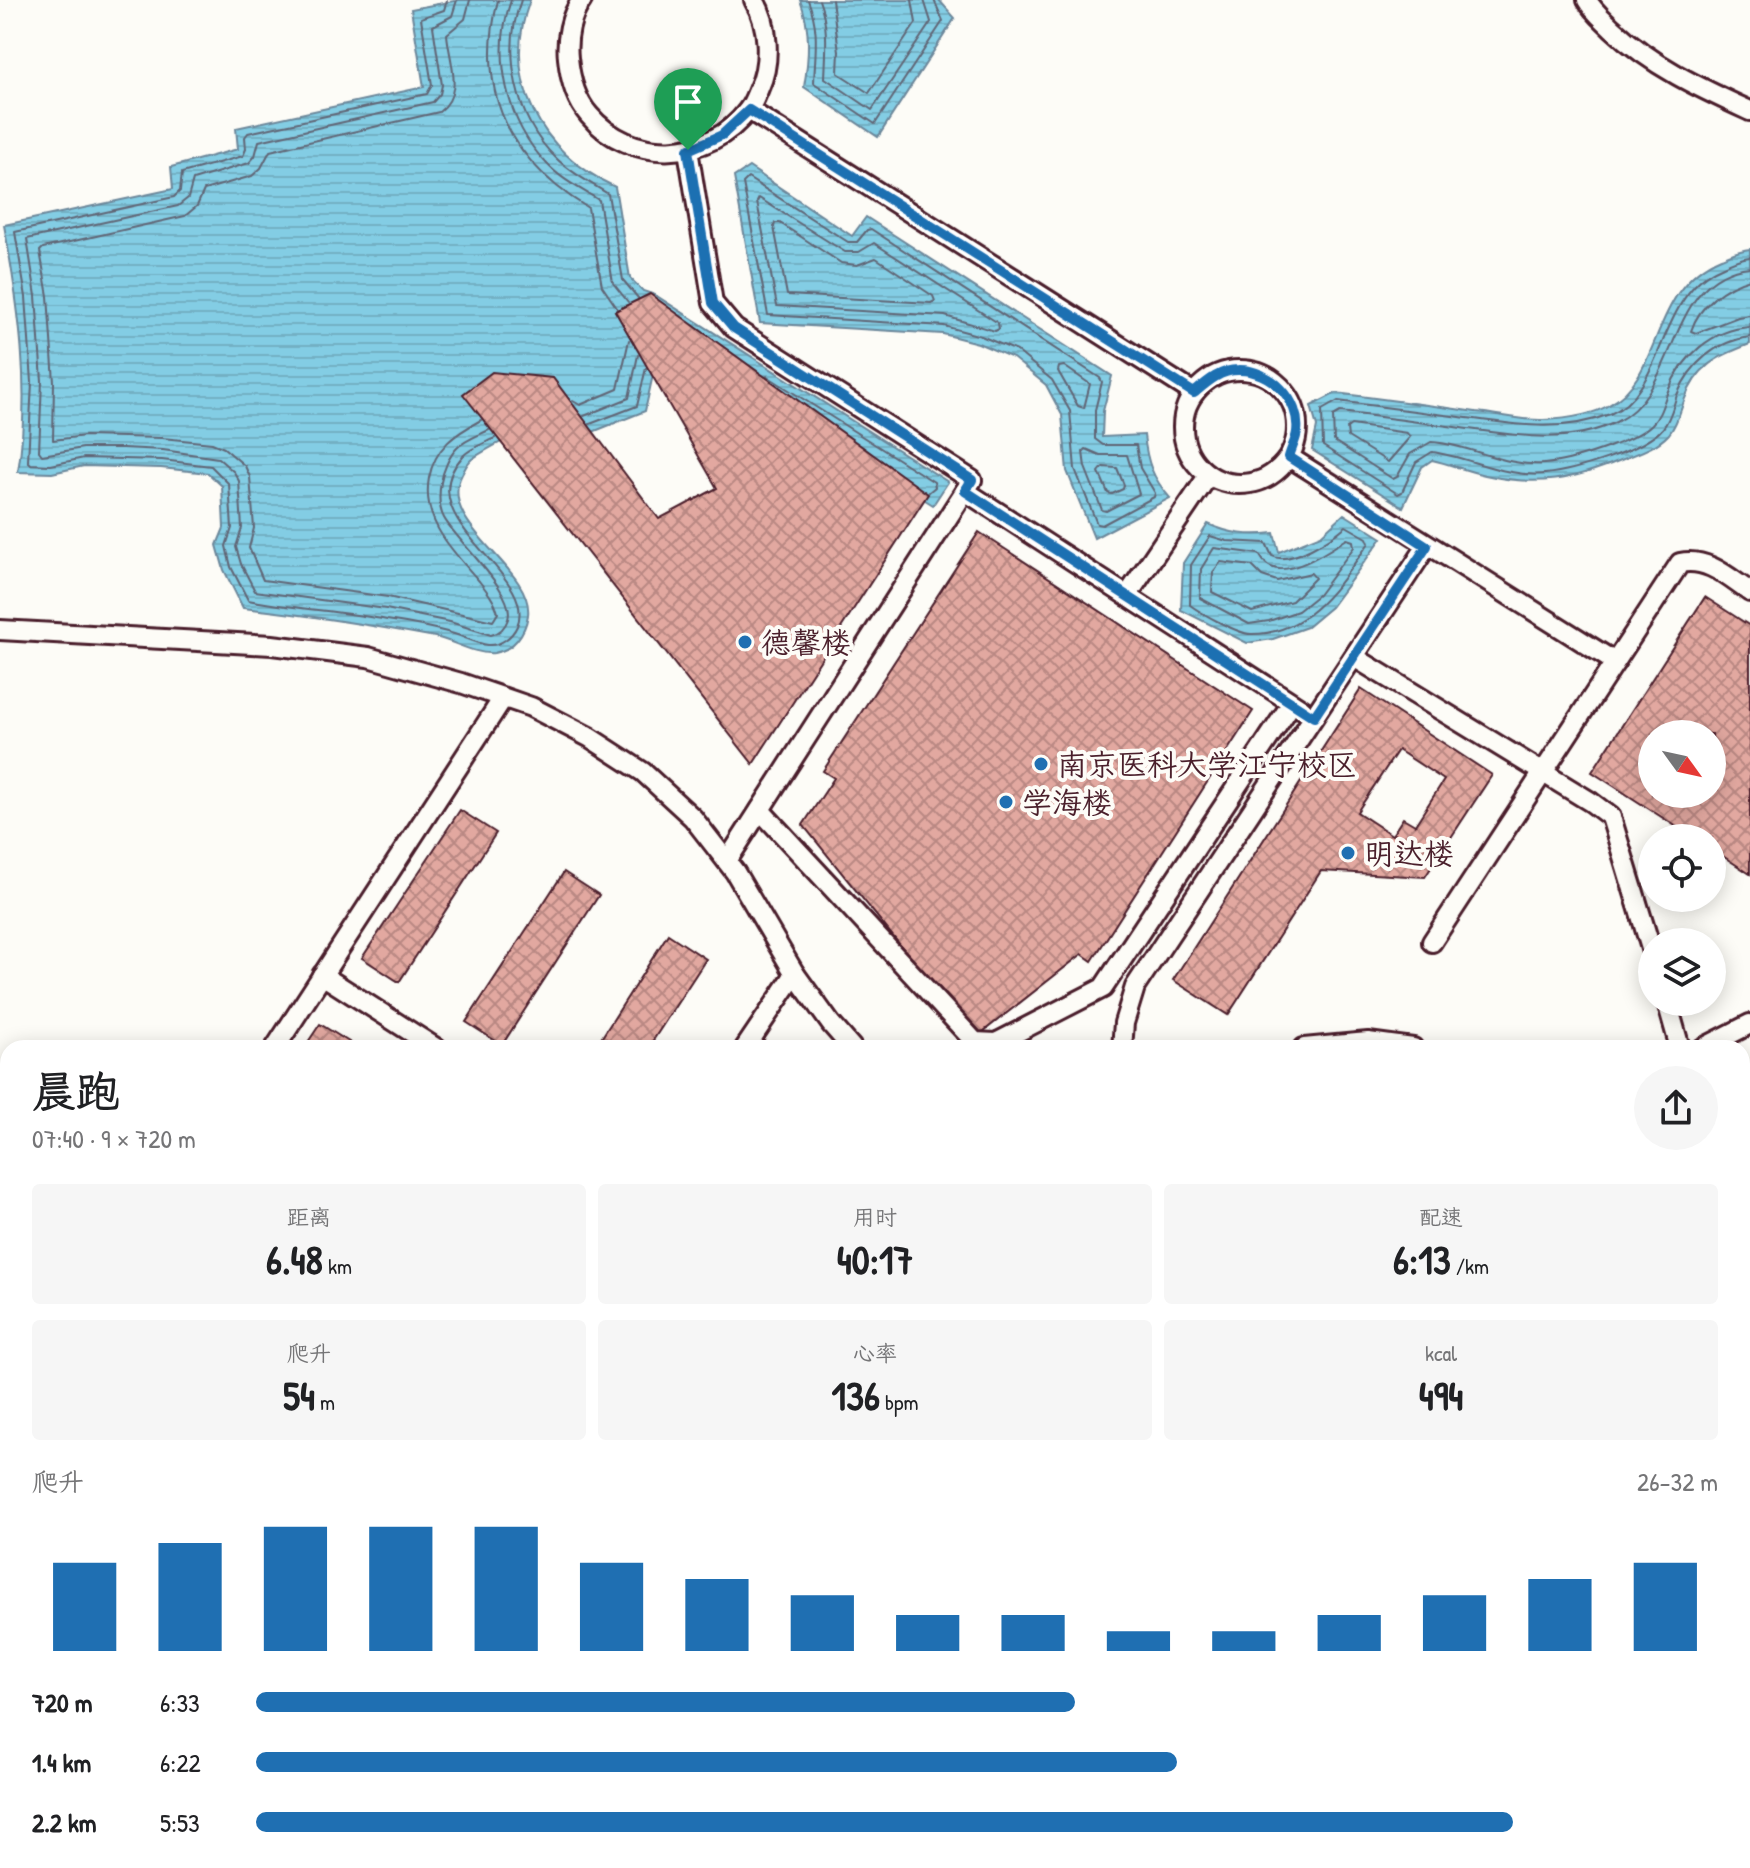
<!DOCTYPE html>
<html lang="zh">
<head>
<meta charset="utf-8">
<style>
	:root { --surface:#fff; --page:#f6f6f6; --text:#202124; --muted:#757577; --accent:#1f6fb2 }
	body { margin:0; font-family:"Patrick Hand","LXGW WenKai TC",sans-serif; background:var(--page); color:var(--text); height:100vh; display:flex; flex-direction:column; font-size:30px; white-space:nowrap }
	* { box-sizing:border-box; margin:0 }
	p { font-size:26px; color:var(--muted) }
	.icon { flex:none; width:44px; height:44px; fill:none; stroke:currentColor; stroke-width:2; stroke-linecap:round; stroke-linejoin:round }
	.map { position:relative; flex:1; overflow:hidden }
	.panel { position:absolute; left:0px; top:1040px; width:1750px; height:828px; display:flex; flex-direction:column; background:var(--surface); border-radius:24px 24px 0 0; box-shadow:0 4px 20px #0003 }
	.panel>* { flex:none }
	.needle { width:52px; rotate:123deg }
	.fabs { position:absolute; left:1638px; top:720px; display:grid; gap:16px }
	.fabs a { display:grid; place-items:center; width:88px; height:88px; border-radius:50%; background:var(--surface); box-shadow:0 4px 20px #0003; font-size:40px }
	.pin { position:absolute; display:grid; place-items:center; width:68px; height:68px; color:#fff; margin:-82px -34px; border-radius:50% 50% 50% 0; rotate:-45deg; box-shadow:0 0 8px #0007 }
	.pin .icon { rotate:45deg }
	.round { display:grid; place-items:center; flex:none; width:84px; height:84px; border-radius:42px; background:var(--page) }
	.overview { display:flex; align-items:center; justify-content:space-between; height:136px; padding:0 32px }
	h1 { font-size:44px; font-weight:700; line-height:60px }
	.stats { display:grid; grid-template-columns:repeat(3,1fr); gap:12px; height:136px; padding:8px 32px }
	.stats div { display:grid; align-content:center; border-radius:8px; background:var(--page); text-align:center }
	.stats b { font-size:40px; font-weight:700 }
	.stats small { font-size:22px; font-weight:400 }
	.stats p { font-size:22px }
	.chart { height:224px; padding:16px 32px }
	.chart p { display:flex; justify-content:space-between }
	.chart svg { width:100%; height:144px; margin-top:8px; stroke:var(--accent); stroke-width:6 }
	ul { padding:0 32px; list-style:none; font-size:26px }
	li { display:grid; grid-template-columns:128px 96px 1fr; align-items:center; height:60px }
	li i { height:20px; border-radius:10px; background:var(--accent) }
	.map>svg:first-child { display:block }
	.water { fill:url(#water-rules); stroke:#6c879a; stroke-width:2 }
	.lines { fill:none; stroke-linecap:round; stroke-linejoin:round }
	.shore { stroke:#616575; stroke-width:2 }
	.building { fill:url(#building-cross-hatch); stroke:#4a1f2b; stroke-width:2; fill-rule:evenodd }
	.minor-casing { stroke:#4a1f2b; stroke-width:24 }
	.minor { stroke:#fdfcf7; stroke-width:18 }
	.rail-casing { stroke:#4a1f2b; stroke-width:9 }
	.rail { stroke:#fdfcf7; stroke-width:6; stroke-dasharray:18; stroke-linecap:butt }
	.route-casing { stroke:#fff; stroke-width:16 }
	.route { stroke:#1f6fb2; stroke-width:10 }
	.poi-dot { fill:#1f6fb2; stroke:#fdfcf7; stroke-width:3 }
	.labels { text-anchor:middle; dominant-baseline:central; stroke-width:8; stroke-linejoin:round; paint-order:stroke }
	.poi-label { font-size:30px; fill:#4a1f2b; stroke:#fdfcf7; text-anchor:start }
</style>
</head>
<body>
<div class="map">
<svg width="1750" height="1868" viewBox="0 0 1750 1868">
	<defs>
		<pattern id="water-rules" width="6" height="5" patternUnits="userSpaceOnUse" patternTransform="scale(2)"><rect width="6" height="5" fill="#83cde4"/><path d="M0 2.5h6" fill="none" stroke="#73b0c4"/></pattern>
		<pattern id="building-cross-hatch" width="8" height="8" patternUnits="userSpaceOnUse" patternTransform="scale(2)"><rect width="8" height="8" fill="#e2a8a0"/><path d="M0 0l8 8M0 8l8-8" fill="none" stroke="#b98883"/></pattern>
	</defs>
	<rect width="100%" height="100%" fill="#fdfcf7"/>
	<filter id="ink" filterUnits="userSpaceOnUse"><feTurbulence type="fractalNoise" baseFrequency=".0125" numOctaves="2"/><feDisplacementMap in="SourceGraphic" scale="16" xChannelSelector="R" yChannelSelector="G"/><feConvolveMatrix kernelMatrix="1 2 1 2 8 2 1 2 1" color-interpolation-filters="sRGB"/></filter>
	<g filter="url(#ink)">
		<g class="water">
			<path d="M459,0h71c-30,81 11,152 85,187l15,91 13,13 12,4 293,187 -15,23 -271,-171 -17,77 -75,30 -23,-23c-24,14 -52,25 -75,41 -5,4 -7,10 -10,15 -27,51 72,93 66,141 -3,19 -15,35 -34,38 -18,2 -41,-12 -59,-16 -64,-12 -128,-22 -192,-29l-19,-38 -7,-25 7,-17 -2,-42 -14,-13 -47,-5 -77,-2 -32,7 -34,-1c13,-83 1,-165 -14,-247l169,-36 -2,-22 67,-18 -2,-21 188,-41 -13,-78z"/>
			<path d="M800,0h139l16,18 -77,119 -74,-50c5,-30 7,-58 -4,-87z"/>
			<path d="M749,167l103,69 14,-19 246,159 -9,35 -1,26 42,-2c3,27 8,42 26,63l-76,40 -27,-67 -5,-56 -16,-30 -33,-27 -35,-15 -35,-9 -183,-11 -26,-146z"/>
			<path d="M1750,249v95c-33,13 -53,21 -66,57 -4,11 -7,23 -15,33 -13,14 -31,19 -48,26 -48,20 -84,27 -136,15 -18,-4 -35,-11 -53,-15l-10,7 -19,40 -91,-57 5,-23 -6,-21 25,-13c47,6 94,12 140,19 22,2 46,9 67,8 21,-1 48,-4 66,-15 55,-30 40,-117 112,-147 10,-4 18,-8 29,-9z"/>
			<path d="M1344,514l38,24 -51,69 -24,20 -34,12 -26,4 -66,-33 2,-47 25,-39c22,10 41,12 66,9l5,19 42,-17z"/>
		</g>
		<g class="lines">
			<g class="shore">
				<path d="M447,0l-3,10 -23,8 11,67 -5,9 -179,39 -3,4 1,12 -3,7 -61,17 -2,18 -6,6 -159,35 11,65 6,85 -4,79 3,3 20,1 33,-7 78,2 49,6 18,18 3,44 -6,18 5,21 17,33c46,9 93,11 139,20 20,3 41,7 60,12 14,3 27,11 41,13 12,1 24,-8 29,-19 23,-54 -113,-106 -54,-170 7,-8 22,-13 32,-18"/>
				<path d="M457,0l-5,16 -19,10 9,59 -2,9 -7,8 -174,39 -4,15 -6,7 -56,17 -5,18 -10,8 -151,33 9,57 6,85 -3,70 3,4 41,-7h40l40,2 55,8 16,14 5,9 3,47 -6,19 5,17 14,27 131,18 64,13 41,13c9,-2 14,-7 17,-16 9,-26 -51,-77 -64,-101 -6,-11 -5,-25 -3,-36 2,-11 8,-26 16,-34 8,-8 22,-13 32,-18"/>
				<path d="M470,0l-5,19 -18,15c2,27 18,59 -8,78l-169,39 -9,17 -9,8 -48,14 -7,16 -12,10 -142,32 -3,3 8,45 6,86 -1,58 32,-4 77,2 50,5 12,5 21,18 5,11 4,51 -5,20 14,32 125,17 105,24 5,-8c-3,-12 -11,-22 -19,-32 -26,-30 -58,-60 -50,-103 6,-31 26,-44 52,-58"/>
				<path d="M498,0c-23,92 11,160 90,208l14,78 15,22"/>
				<path d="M511,0c-19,55 -5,122 36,164 15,16 34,25 52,36l14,83 15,19"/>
				<path d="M521,0c-19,52 -6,119 35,158 15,15 33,24 52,36l15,86 15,18"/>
				<path d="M808,0c12,30 7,53 6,83l61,41 68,-103 -9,-21"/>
				<path d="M819,0c10,26 7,52 6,78l47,32 59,-88 -7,-22"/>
				<polyline points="832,0 839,51 838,73 869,93 916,23 912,0"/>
				<polygon points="748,178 848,242 857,242 867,230 871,229 1100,378 1102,382 1095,410 1095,439 1103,445 1136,445 1140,468 1155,493 1154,497 1102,525 1097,524 1075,469 1070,411 1052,380 1017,351 981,336 944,326 768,315 743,183"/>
				<polygon points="759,198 845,252 859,252 874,243 998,323 999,329 995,331 945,316 777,306 757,202"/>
				<polygon points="775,223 780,223 841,263 857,265 876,258 933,296 935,301 931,303 787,295 774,227"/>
				<path d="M1750,257c-10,1 -19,5 -29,10 -64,27 -55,124 -111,147 -50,20 -98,10 -150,3 -41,-5 -81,-11 -122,-16l-16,9 1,36 75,48 4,-2 14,-30 16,-10c38,5 73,26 113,22 29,-3 100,-24 118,-46 8,-10 10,-22 14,-33 13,-31 39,-54 73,-58"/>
				<path d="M1750,267c-84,8 -69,124 -134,155 -50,24 -102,13 -155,6 -40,-6 -81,-11 -121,-16l-7,4 1,25 59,38 4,-2 13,-23 21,-12c38,2 73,25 113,22 26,-2 90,-22 108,-40 9,-9 11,-21 16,-33 13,-33 44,-62 82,-64"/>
				<path d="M1750,279c-25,7 -51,26 -59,52l5,2 42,-16 12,-2"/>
				<polygon points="1064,366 1090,384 1084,408 1078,406 1058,371 1059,367"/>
				<polyline points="767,376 934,482 935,487 929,492"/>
				<polyline points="573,401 580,405 618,389 629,340"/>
				<polyline points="584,416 629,398 638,355"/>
				<polyline points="590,424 637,406 646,368"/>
				<polygon points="1351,425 1407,433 1410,437 1388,462 1348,437 1347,428"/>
				<polygon points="1086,449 1100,455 1127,455 1139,494 1106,511 1102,510 1085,467 1083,452"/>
				<polygon points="1103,467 1117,468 1124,485 1123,489 1112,494 1108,493 1099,472"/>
				<path d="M1346,526l21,12 2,5c-30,41 -60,92 -118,91 -13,0 -50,-21 -61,-29l1,-40 19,-29 17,5 39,2 6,13c18,10 60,-18 74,-30z"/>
				<path d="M1347,539l6,2 1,6 -36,48 -20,16 -29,10 -20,3 -49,-26 1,-29 13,-21 45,6c3,5 6,11 12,13 20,10 60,-18 76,-28z"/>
				<polygon points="1221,562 1252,566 1262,576 1277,581 1311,573 1315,578 1292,601 1252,612 1212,592 1213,572"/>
			</g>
		</g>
		<g class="building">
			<polygon points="650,294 928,494 753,764 463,394 492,372 553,378 659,519 717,488 615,311"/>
			<polygon points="979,532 1253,711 1092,961 1082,954 975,1038 803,825 834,778 823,771"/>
			<path d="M1705,597l45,29v248l-38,-25v-11h-18l-102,-66zM1652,734h60v60h-60z"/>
			<path d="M1361,689l131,86 -67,102 -104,-6 -93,144 -55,-35zM1398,750l46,30 -29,45 -12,-7 -11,17 -35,-23z"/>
			<polygon points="460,810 496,833 399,982 362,958"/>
			<polygon points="564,872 599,895 502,1045 466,1022"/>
			<polygon points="668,934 706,959 648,1048 595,1048"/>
			<polygon points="320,1024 357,1047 357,1048 304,1048"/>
		</g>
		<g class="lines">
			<defs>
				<g id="minor">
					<path d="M582,0c-12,16 -16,39 -14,58 2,20 7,41 21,57 41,49 121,47 159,-5 5,-6 8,-15 11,-22 12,-26 10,-63 -5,-88"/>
					<path d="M1587,0c6,11 16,19 25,28 40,38 88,60 138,83"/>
					<polyline points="749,110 1194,393"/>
					<polyline points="688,150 713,303 734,328 972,480 727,861"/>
					<circle cx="1240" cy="427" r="57"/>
					<polyline points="1289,457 1615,662"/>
					<polyline points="965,491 1302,709"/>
					<polyline points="1127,596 1208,476"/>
					<polyline points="0,630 272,645 368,657 461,683 531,707 589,737 643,772 693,818 735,872 795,974 831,1024 852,1048"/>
					<polyline points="1354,657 1591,802 1611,817 1652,952"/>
					<polyline points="760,810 975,1042 996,1043 1103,988 1292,703"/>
					<path d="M1432,942l248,-379c27,-6 48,14 70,29"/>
					<polyline points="322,975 436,1048"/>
					<polyline points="1667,1002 1680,1048"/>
					<polyline points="275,1048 503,698"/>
					<polyline points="745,1048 795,974"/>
					<polyline points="1122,1048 1124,1023 1135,987 1427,546"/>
					<polyline points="1304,1048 1368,1042 1413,1048"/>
					<polyline points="1703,1048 1750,1024"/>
					<polyline points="1742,1193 1750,1208"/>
					<polyline points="1742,1317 1748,1333 1742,1347"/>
					<polyline points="3,1536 8,1533"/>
					<polyline points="1742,1590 1750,1589"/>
					<polyline points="0,1720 8,1720"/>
				</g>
			</defs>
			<use href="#minor" class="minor-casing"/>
			<use href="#minor" class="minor"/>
			<defs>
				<g id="rail">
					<polyline points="1742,1815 1750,1814"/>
					<polyline points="1742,1832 1750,1831"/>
					<polyline points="1418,1868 1467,1860"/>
					<polyline points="1521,1868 1570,1860"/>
				</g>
			</defs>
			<use href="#rail" class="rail-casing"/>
			<use href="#rail" class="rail"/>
		</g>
	</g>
	<g class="lines" filter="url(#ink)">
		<defs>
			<path id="route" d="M749,110l445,283c13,-11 26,-23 44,-23 32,-1 63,30 59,62 -1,8 -6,17 -8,25l138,89 -113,171 -349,-226 7,-11 -238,-152 -21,-25 -25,-153 34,-15z"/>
		</defs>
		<use href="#route" class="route-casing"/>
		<use href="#route" class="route"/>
	</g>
	<g class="poi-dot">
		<circle cx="745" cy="642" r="8"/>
		<circle cx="1041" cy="764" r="8"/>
		<circle cx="1006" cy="802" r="8"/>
		<circle cx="1348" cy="853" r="8"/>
	</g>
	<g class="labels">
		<g class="poi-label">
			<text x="761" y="642">德馨楼</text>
			<text x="1057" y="764">南京医科大学江宁校区</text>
			<text x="1022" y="802">学海楼</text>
			<text x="1364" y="853">明达楼</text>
		</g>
	</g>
</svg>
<div class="fabs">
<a><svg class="needle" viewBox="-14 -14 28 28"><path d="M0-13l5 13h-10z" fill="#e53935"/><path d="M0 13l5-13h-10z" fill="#757577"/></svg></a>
<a><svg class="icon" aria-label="locate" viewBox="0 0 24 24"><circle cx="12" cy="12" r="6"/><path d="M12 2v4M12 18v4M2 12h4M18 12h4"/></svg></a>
<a><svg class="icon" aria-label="layers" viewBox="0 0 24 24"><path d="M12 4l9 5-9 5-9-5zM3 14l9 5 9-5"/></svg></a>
</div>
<div class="pin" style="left:688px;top:150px;background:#1e9e55"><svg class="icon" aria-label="arrive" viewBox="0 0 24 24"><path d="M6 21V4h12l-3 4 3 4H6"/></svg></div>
<section class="panel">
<div class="overview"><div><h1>晨跑</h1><p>07:40 · 9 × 720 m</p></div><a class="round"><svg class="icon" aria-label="share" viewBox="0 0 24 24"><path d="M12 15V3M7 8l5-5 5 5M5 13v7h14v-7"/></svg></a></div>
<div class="stats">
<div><p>距离</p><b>6.48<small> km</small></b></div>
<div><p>用时</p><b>40:17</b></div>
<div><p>配速</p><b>6:13<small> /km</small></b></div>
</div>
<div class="stats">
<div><p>爬升</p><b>54<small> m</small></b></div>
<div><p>心率</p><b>136<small> bpm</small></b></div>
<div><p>kcal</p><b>494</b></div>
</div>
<div class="chart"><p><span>爬升</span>26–32 m</p>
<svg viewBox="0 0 160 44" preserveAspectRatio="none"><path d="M5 44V17M15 44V11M25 44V6M35 44V6M45 44V6M55 44V17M65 44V22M75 44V27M85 44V33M95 44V33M105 44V38M115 44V38M125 44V33M135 44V27M145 44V22M155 44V17"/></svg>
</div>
<ul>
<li><b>720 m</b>6:33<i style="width:56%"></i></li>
<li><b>1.4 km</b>6:22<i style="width:63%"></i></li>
<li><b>2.2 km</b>5:53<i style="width:86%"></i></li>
</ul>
</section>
</div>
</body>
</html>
